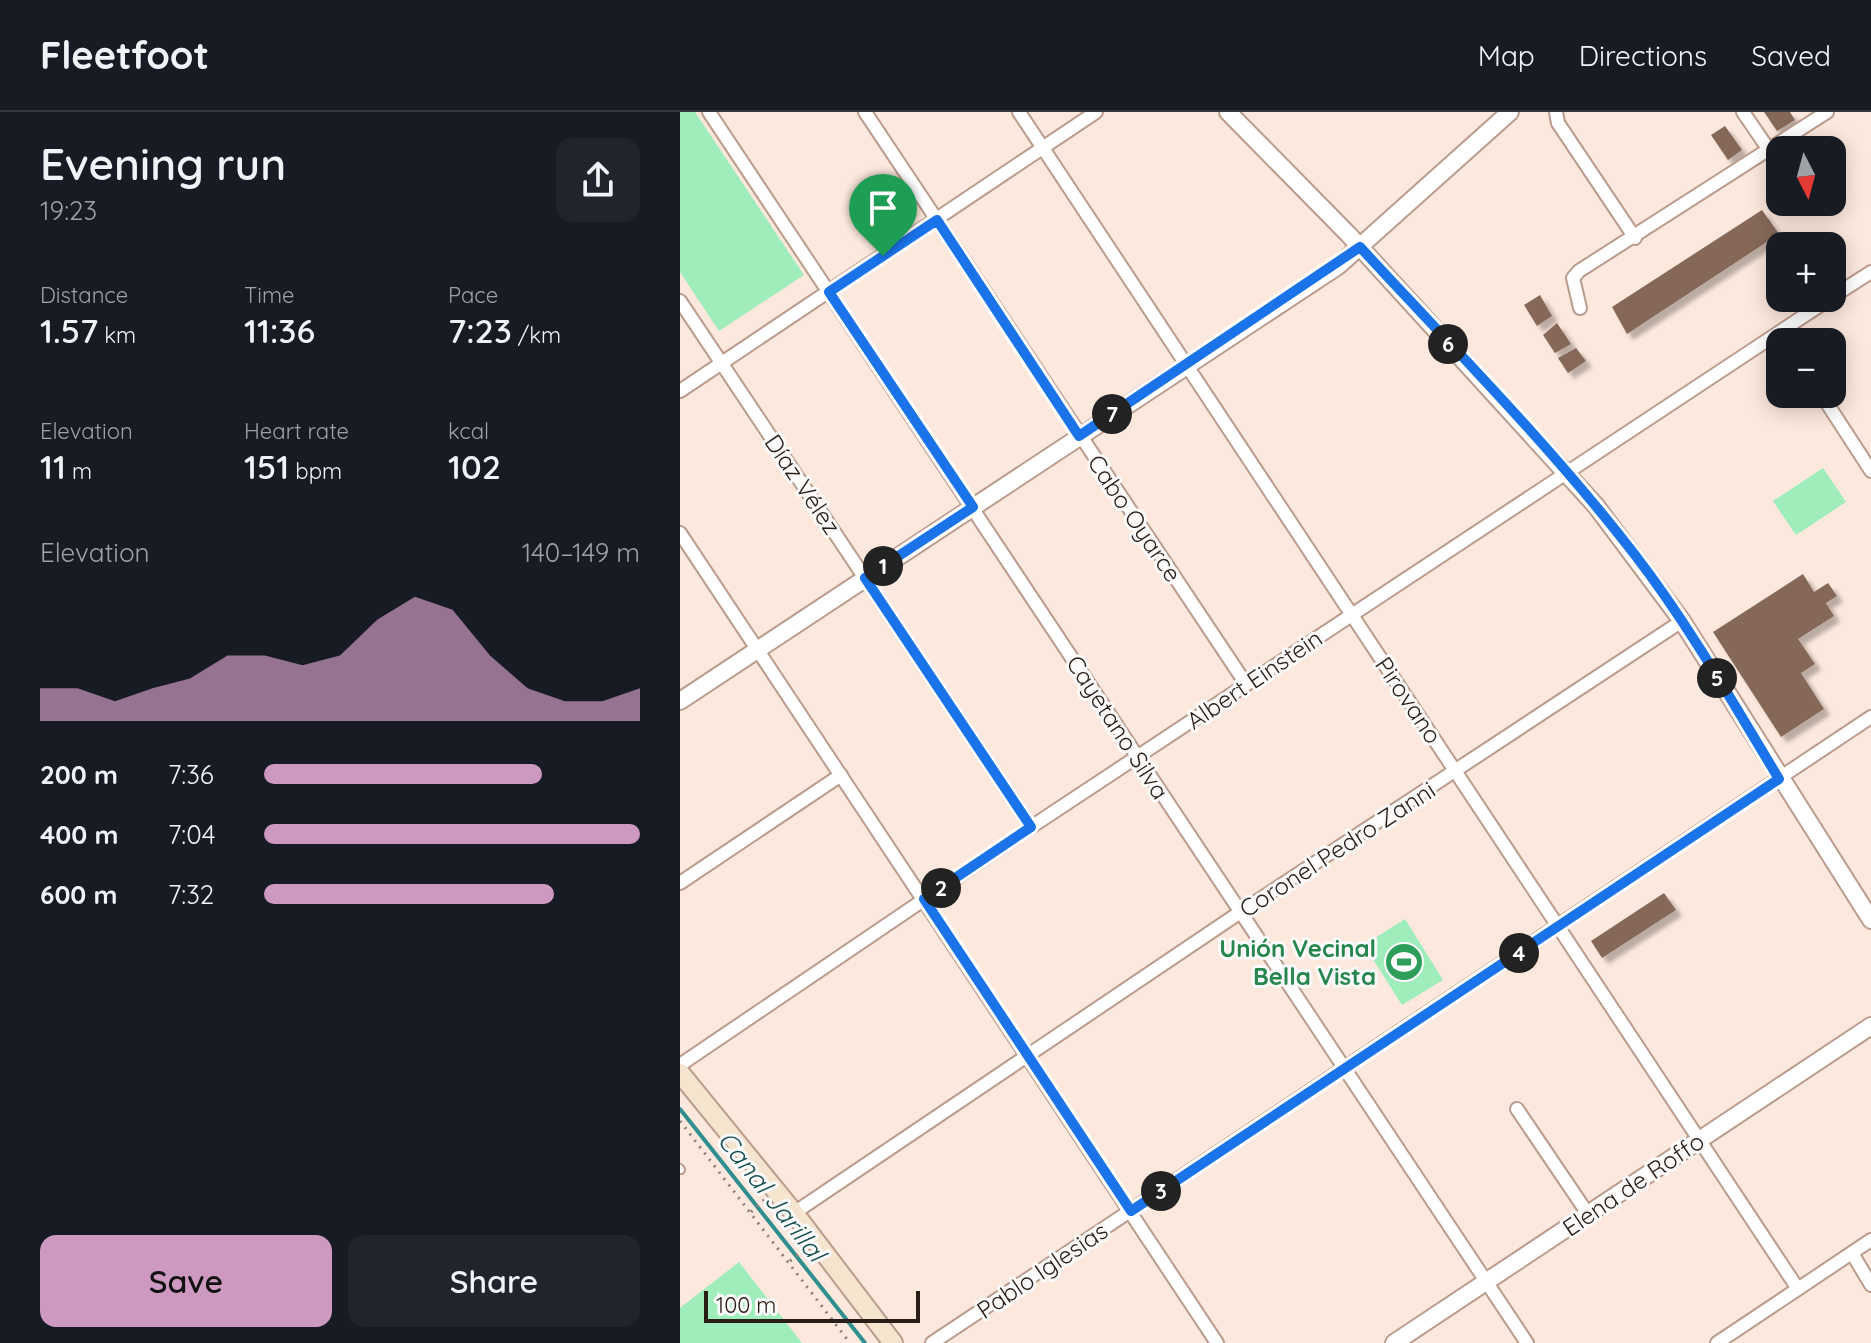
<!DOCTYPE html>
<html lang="en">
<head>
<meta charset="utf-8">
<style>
	:root { --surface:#171b24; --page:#20242c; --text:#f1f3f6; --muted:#9ea1a6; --line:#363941; --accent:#ce99c1 }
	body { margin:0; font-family:Quicksand,sans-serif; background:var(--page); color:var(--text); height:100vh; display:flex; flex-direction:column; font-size:30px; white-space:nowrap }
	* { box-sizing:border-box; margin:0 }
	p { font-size:26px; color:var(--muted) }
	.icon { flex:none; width:44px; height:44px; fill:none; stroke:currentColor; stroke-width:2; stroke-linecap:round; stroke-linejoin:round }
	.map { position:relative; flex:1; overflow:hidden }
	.details { display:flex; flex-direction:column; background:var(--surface); width:680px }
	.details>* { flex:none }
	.needle { width:52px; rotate:174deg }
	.controls { position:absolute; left:1086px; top:24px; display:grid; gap:16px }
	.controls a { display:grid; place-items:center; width:80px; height:80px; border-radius:16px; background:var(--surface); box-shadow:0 4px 20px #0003; font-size:40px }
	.scale { position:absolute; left:24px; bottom:20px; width:216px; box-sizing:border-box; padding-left:8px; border:4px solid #291d17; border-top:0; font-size:22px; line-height:28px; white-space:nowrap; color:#291d17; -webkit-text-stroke:6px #fafafa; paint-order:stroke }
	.pin { position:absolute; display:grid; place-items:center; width:68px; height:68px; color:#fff; margin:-82px -34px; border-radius:50% 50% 50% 0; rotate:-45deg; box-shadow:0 0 8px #0007 }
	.pin .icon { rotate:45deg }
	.km { position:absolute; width:40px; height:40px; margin:-20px; border-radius:50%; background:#222; color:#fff; font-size:22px; line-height:40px; text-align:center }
	.round { display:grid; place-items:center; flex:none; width:84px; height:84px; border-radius:16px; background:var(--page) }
	.head { display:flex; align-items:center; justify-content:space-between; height:136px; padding:0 40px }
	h1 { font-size:44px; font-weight:600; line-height:60px }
	.metrics { display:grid; grid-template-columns:repeat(3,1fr); gap:12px; height:136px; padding:8px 40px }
	.metrics div { display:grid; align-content:center }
	.metrics b { font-size:34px; font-weight:600 }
	.metrics small { font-size:22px; font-weight:400 }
	.metrics p { font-size:22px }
	.chart { height:224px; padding:16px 40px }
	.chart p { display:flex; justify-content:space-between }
	.chart svg { width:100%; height:144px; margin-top:8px; fill:var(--accent); opacity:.7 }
	.action { display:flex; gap:16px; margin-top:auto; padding:16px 40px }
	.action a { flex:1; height:92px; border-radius:16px; background:var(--accent); color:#111; font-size:32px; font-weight:600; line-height:92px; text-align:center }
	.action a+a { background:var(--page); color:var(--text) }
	ul { padding:0 40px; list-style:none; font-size:26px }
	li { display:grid; grid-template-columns:128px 96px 1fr; align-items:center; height:60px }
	li i { height:20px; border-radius:10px; background:var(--accent) }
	header { display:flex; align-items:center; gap:48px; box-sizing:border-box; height:112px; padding:0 40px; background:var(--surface); border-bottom:2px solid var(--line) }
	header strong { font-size:38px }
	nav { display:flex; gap:44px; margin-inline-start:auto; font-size:28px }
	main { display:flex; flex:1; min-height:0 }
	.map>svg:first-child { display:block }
	.green { fill:#9eedba }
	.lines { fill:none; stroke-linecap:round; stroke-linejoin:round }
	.stream { stroke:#2f8e8f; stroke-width:4 }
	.building { fill:#856859; filter:url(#shadow) }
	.service-casing { stroke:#bb9c8c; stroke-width:10 }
	.minor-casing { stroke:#bb9c8c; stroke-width:16 }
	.tertiary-casing { stroke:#bb9c8c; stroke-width:20 }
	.secondary-casing { stroke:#bb9c8c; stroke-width:22 }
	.path { stroke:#8e7e76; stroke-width:3; stroke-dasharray:2 6; stroke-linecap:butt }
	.service { stroke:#fff; stroke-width:6 }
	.minor { stroke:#fff; stroke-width:12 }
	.tertiary { stroke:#fff; stroke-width:16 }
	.secondary { stroke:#f5e4ce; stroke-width:18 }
	.route-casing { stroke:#fff; stroke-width:16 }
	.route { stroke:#1a73e8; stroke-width:10 }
	.labels { text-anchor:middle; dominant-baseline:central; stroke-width:6; stroke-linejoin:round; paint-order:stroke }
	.street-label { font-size:24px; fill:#291d17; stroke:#fafafa }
	.leisure-label { font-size:24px; font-weight:bold; fill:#27864d; stroke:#fafafa; text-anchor:end }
	.water-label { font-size:26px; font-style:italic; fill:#175052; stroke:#fafafa }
</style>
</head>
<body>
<header>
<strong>Fleetfoot</strong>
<nav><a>Map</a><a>Directions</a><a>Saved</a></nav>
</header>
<main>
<section class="details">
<div class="head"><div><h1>Evening run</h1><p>19:23</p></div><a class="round"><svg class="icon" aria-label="share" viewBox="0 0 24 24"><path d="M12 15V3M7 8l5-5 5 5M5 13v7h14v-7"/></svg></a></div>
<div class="metrics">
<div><p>Distance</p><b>1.57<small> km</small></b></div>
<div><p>Time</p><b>11:36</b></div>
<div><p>Pace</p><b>7:23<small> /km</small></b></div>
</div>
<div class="metrics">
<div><p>Elevation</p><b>11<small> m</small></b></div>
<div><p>Heart rate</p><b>151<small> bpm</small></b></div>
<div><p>kcal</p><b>102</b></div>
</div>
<div class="chart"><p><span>Elevation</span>140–149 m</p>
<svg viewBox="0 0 160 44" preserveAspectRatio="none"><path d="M0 44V34L10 34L20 38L30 34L40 31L50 24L60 24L70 27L80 24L90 13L100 6L110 10L120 24L130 34L140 38L150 38L160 34V44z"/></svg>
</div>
<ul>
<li><b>200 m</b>7:36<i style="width:74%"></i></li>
<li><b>400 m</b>7:04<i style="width:100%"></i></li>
<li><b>600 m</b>7:32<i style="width:77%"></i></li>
</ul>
<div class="action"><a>Save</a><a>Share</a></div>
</section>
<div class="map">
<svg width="1191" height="1231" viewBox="0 0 1191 1231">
	<defs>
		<filter id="shadow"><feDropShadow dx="6" dy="6" stdDeviation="2" flood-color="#0004"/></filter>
	</defs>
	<rect width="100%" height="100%" fill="#fce8dd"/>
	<g class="green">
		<polygon points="0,0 15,0 124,163 39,219 0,160"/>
		<polygon points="1143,356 1166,390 1116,423 1093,389"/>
		<polygon points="725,807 763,868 722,893 684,833"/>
		<polygon points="59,1150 122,1231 0,1231 0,1196"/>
	</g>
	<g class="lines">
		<polyline class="stream" points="0,997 185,1231"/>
	</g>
	<g class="building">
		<polygon points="1084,0 1110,0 1115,8 1097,19"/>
		<polygon points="1045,14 1062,38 1048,48 1031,23"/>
		<polygon points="1082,98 1099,122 947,222 932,195"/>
		<polygon points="860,183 872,204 857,214 844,193"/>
		<polygon points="877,211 891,232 875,241 863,223"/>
		<polygon points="896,236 906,249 888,261 878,246"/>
		<polygon points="1123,462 1134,480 1148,471 1157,484 1146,491 1154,504 1118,527 1135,552 1121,561 1144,597 1101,625 1033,520"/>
		<polygon points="984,781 996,798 922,846 911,829"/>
	</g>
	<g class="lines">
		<defs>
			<polyline id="service" points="0,1056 1,1058"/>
			<g id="minor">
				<polyline points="29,0 847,1231"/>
				<polyline points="185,0 566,572"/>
				<polyline points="339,0 1118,1177"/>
				<polyline points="876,0 878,11 955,126"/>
				<polyline points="1063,0 1089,38"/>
				<polyline points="1152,185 1191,160"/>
				<polyline points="0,189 351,715"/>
				<polyline points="900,196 893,166 899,159 1147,0"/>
				<polyline points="0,279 416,0"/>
				<polyline points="1141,282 1191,359"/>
				<polyline points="0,421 537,1231"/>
				<polyline points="0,771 161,663"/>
				<polyline points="0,953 351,715 1151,186"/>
				<polyline points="837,997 908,1102"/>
				<polyline points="114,1101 559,801 1002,509"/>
				<polyline points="1172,1141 1191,1173"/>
				<polyline points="252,1231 1191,605"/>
				<polyline points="1037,1231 1191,1128"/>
			</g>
			<g id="tertiary">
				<polyline points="548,0 669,123 916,394 1002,509 1191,808"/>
				<polyline points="0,589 658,154 830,0"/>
				<polyline points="714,1231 1191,914"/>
			</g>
			<polyline id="secondary" points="0,961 114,1101 213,1231"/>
		</defs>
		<use href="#service" class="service-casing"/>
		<use href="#minor" class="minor-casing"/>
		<use href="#tertiary" class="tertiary-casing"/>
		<use href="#secondary" class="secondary-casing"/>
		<g class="path">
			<polyline points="0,1009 170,1231"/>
			<polyline points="71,1100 85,1087"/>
			<polyline points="110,1149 123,1139"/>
		</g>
		<use href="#service" class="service"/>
		<use href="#minor" class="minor"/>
		<use href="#tertiary" class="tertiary"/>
		<use href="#secondary" class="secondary"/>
	</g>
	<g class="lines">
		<defs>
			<path id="route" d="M257,108l142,216 281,-189c93,101 191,199 275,308 54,70 98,148 144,224l-648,432 -207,-312 107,-72 -166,-249 108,-71 -144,-215z"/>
		</defs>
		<use href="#route" class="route-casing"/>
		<use href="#route" class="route"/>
	</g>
	<defs>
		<symbol id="stadium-disc" viewBox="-11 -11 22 22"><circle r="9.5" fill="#2e9e5b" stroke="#fafafa"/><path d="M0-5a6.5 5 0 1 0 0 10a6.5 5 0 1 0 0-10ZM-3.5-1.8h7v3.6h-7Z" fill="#fff"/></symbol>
	</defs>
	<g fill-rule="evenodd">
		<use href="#stadium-disc" x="702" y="828" width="44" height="44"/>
	</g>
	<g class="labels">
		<g class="street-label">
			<text transform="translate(123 372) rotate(56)">Díaz Vélez</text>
			<text transform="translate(455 406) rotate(56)">Cabo Oyarce</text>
			<text transform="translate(574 567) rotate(-34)">Albert Einstein</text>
			<text transform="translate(729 588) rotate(56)">Pirovano</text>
			<text transform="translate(438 615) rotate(57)">Cayetano Silva</text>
			<text transform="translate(657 737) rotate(-33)">Coronel Pedro Zanni</text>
			<text transform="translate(953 1072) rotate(-34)">Elena de Roffo</text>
			<text transform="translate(362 1158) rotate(-34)">Pablo Iglesias</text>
		</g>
		<g class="leisure-label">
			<text x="696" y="836">Unión Vecinal<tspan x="696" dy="28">Bella Vista</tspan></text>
		</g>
		<g class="water-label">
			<text transform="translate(92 1084) rotate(52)">Canal Jarillal</text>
		</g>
	</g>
</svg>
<div class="controls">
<a><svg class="needle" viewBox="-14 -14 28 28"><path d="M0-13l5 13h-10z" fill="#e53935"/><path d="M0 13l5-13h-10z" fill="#9ea1a6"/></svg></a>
<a>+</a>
<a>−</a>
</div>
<div class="scale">100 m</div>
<div class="pin" style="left:203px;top:144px;background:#1e9e55"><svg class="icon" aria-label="arrive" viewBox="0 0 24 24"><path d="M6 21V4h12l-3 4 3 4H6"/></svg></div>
<b class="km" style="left:203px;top:454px">1</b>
<b class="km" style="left:261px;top:776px">2</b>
<b class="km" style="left:481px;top:1079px">3</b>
<b class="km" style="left:839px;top:841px">4</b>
<b class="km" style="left:1037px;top:566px">5</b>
<b class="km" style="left:768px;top:232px">6</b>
<b class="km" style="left:432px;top:302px">7</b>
</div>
</main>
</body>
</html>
